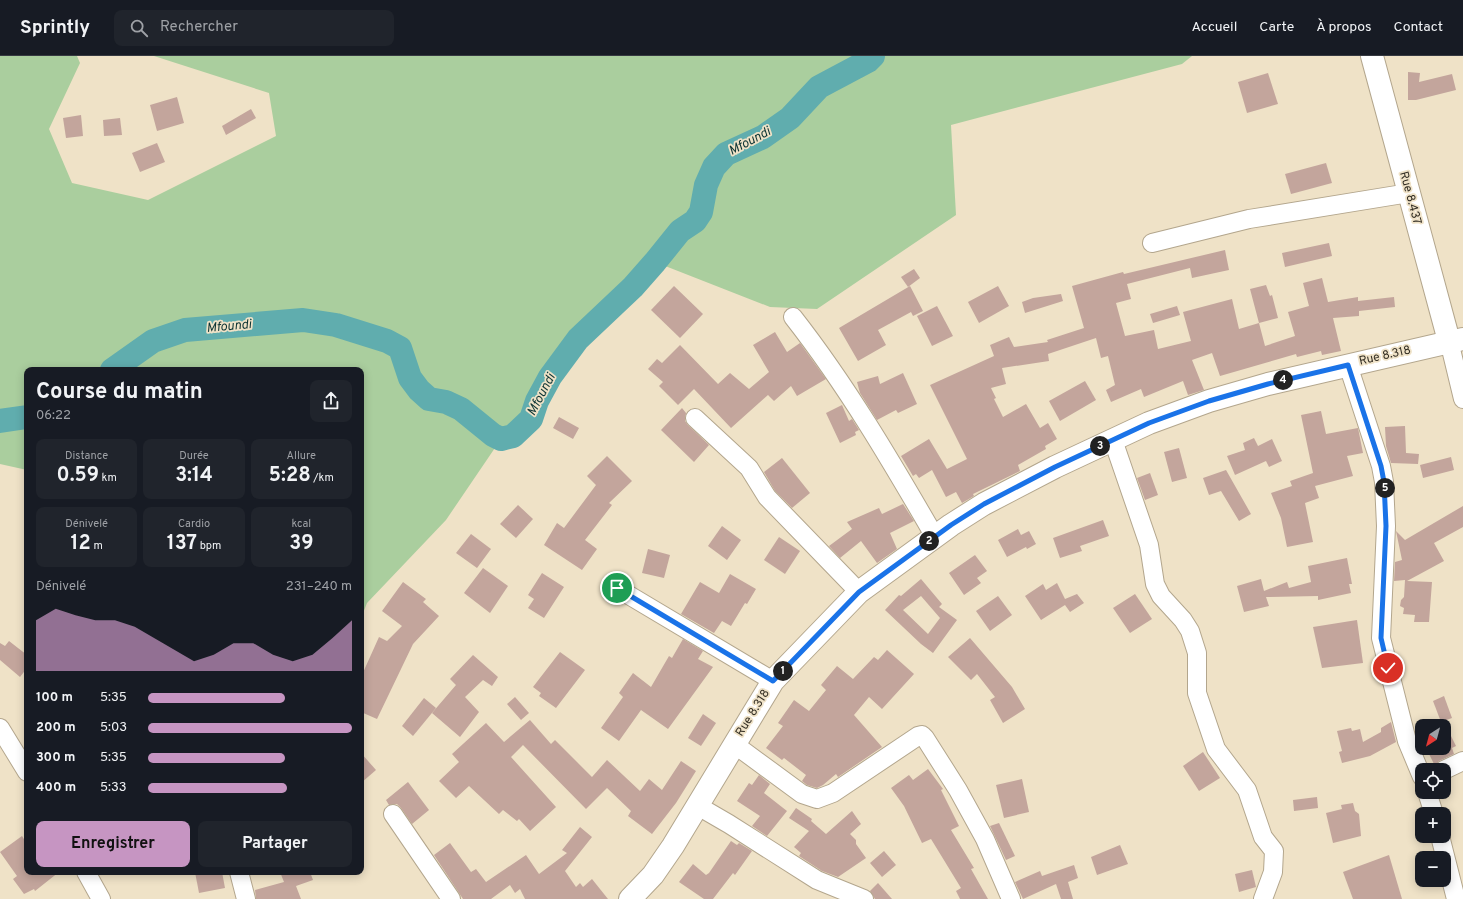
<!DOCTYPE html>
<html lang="fr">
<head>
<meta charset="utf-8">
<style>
	:root { --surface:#171b24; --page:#20242c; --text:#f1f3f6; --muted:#9ea1a6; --line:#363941; --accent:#c695c2 }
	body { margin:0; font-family:Overpass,sans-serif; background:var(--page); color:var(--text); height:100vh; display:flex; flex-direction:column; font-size:15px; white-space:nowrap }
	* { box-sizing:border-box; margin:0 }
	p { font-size:13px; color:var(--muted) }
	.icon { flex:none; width:22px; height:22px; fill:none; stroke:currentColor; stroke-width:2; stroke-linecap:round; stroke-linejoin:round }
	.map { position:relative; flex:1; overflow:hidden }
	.side { position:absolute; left:24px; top:311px; width:340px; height:508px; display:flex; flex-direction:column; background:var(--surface); border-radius:8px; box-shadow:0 2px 10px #0003 }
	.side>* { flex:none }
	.needle { width:26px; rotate:216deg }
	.tools { position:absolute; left:1415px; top:663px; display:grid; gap:8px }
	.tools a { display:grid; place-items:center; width:36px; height:36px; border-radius:8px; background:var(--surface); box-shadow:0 2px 10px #0003; font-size:20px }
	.pin { position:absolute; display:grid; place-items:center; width:34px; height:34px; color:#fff; margin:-17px; border:2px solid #fff; border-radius:50%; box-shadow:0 1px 4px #0007 }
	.km { position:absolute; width:20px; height:20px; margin:-10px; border-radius:50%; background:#222; color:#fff; font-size:11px; line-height:20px; text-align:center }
	.round { display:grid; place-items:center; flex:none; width:42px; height:42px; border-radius:8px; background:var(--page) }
	.head { display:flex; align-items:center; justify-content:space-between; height:68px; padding:0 12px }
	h1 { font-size:22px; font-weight:700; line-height:30px }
	.figures { display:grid; grid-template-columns:repeat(3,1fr); gap:6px; height:68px; padding:4px 12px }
	.figures div { display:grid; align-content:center; border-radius:8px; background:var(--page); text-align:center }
	.figures b { font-size:20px; font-weight:700 }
	.figures small { font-size:11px; font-weight:400 }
	.figures p { font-size:11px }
	.chart { height:112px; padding:8px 12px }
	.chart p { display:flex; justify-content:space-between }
	.chart svg { width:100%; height:72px; margin-top:4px; fill:var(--accent); opacity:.7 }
	.action { display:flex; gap:8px; margin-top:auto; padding:8px 12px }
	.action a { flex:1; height:46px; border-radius:8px; background:var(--accent); color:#111; font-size:16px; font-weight:700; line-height:46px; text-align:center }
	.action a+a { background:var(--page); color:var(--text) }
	ul { padding:0 12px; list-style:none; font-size:13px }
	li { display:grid; grid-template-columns:64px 48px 1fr; align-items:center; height:30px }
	li i { height:10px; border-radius:5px; background:var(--accent) }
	header { display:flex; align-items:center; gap:24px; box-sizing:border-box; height:56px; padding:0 20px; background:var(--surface); border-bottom:1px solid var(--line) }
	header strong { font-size:19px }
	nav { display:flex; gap:22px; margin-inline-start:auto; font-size:14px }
	.search { width:280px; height:36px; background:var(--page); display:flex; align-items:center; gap:10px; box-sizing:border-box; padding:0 14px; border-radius:8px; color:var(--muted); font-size:15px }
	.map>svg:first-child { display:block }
	.green { fill:#aace9e }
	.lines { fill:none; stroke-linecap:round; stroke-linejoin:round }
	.river { stroke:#60adae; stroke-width:24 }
	.building { fill:#c3a59c; fill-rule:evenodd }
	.minor-casing { stroke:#b3a68d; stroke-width:20 }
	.major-casing { stroke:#b3a68d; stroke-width:24 }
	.minor { stroke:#fff; stroke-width:18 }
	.major { stroke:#fff; stroke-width:22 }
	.route-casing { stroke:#fff; stroke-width:8 }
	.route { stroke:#1a73e8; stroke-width:5 }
	.labels { text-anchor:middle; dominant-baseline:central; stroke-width:3.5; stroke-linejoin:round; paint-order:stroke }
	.street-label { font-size:12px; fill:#322d23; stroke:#efe2c7 }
	.water-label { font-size:13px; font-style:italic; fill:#0d3434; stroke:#efe2c7 }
</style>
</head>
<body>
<header>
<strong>Sprintly</strong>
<div class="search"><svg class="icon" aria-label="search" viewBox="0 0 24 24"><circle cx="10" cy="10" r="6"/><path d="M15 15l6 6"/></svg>Rechercher</div>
<nav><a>Accueil</a><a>Carte</a><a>À propos</a><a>Contact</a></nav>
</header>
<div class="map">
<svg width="1463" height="843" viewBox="0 0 1463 843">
	<rect width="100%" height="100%" fill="#efe2c7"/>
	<path class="green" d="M0,0h77l3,7 -31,66 23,54 76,17 128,-64 -7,-43 -115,-37h1038l-10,8 -231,61 5,90 -139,94 -47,-2 -115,-45c-35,39 -77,71 -105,115 -12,19 -17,47 -37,59 -3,2 -8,2 -12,3l-55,81 -79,83 -6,15v-248h-334v100l-27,-6z"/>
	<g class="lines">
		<g class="river">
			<polyline points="112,314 153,285 185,274 303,264 336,269 387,285 400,292 410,322 419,334 429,343 446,346 461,353 493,379 501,383 513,380 531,363 537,345 550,321 578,283 633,231 655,206 680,175 695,165 701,156 706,129 714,111 726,98 763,81 790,62 819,31 868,5 873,0"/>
			<polyline points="0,365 27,361"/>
		</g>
	</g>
	<g class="building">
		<polygon points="1408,16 1420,17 1419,26 1452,18 1456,34 1416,44 1408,44"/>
		<polygon points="1268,17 1278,48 1247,57 1238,26"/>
		<polygon points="177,41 184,67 157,75 150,49"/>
		<polygon points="251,53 256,62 226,79 222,70"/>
		<polygon points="81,59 83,80 66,82 63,62"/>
		<polygon points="120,62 122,79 104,80 103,64"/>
		<polygon points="157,87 165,106 140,116 132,97"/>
		<polygon points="1326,107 1332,127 1291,138 1285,118"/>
		<polygon points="1329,187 1332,200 1285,211 1282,197"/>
		<polygon points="1225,194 1229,214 1192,222 1190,212 1127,228 1131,243 1116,247 1125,280 1154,274 1158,293 1191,285 1183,256 1232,243 1239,273 1259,267 1265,290 1295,280 1288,256 1309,250 1303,227 1322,222 1328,246 1358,241 1358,245 1394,241 1395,251 1359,255 1359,260 1333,262 1341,295 1322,299 1321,295 1297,301 1296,298 1220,320 1212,297 1192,304 1204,334 1188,339 1183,325 1144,341 1141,333 1111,346 1106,334 1115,329 1108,300 1101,302 1096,282 1048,298 1049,305 1002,312 1006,328 991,332 996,342 994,343 1003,361 1026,348 1040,372 1048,367 1057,383 1045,390 1046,393 1018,409 1020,415 973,438 974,440 962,447 956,436 946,441 932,414 919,422 916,418 913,420 901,400 929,383 947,413 967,403 930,329 994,300 990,289 1009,281 1014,291 1048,286 1047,284 1084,272 1072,230 1123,216 1124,218"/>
		<polygon points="914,213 920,222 908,231 901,221"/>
		<polygon points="1266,229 1270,240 1272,239 1278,262 1259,267 1250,233"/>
		<polygon points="674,230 703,258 680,282 651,254"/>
		<polygon points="910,230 923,255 913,260 911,256 878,274 886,289 858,305 839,272"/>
		<polygon points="998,230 1009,250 979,267 968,246"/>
		<polygon points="1061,238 1063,245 1025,257 1022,246 1033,242"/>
		<polygon points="937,250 953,280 932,290 917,260"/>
		<polygon points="1177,250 1180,259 1153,267 1150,258"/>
		<polygon points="775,276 787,296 800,287 826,323 797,340 791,330 774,345 768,339 731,372 694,333 678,349 659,330 663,326 648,313 657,303 662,307 680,289 718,328 730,317 749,333 769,316 753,289"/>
		<polygon points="903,317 917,348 898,357 896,354 877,364 860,337 857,326 878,320 880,328"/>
		<polygon points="1085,325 1096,344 1060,365 1049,345"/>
		<polygon points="842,349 849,365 852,363 859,374 855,376 856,379 840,387 826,357"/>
		<polygon points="682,352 686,357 685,365 688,369 709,389 694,406 661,374"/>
		<polygon points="1321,355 1326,378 1358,372 1363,397 1347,400 1353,420 1315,430 1319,442 1305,447 1313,486 1287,491 1281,462 1271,437 1292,430 1290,425 1313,417 1301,359"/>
		<polygon points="559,361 579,372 573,383 553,372"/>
		<polygon points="1405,370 1406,397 1419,398 1418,408 1391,407 1386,390 1385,371"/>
		<polygon points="1254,382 1258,390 1272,383 1282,405 1269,411 1266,405 1235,419 1227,400 1245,394 1243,387"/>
		<polygon points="1179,392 1187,422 1172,426 1164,396"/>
		<polygon points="607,400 632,425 609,447 612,449 585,484 597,493 582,514 544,489 557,467 564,472 596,429 587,420"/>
		<polygon points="1451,401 1454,414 1423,422 1420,409"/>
		<polygon points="782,402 810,437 792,452 775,435 764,416"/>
		<polygon points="1226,414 1251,458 1239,465 1221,435 1209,439 1203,422"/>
		<polygon points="1150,417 1158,439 1145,444 1137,422"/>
		<polygon points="903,448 914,465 890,477 897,493 877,507 861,485 840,502 829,490 852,473 847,466 879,452 882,458"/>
		<polygon points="518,449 533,463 516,482 500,468"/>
		<polygon points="1463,450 1463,471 1434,487 1444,505 1407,525 1432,526 1429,566 1414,566 1415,559 1403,558 1404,552 1400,550 1401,544 1404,541 1405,524 1394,525 1395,506 1402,504 1396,475 1405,484"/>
		<polygon points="1103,464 1109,480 1080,490 1082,495 1060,502 1053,482"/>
		<polygon points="722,470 741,484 727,504 708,490"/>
		<polygon points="1018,473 1021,479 1029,475 1036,488 1027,493 1026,491 1007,501 998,484"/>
		<polygon points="471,478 491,493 477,512 456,497"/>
		<polygon points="779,481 800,495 785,518 764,504"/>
		<polygon points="648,493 670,499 664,522 642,517"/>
		<polygon points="975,499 987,515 977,522 981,527 964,539 949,517"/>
		<polygon points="1347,502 1352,528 1349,528 1351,537 1318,544 1318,540 1266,541 1269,550 1244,556 1237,530 1261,523 1264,535 1287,526 1289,532 1311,526 1308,510"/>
		<polygon points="483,512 508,530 490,557 464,537"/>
		<polygon points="542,517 564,531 544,562 528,552 534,543 528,539"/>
		<polygon points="730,518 756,533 747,548 745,547 731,570 722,565 714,577 674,554 681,558 700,526 719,537"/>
		<path d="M921,523l21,25 -3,3 18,13 -24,33 -12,-9 -36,-34 14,-15 2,1zM921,540l19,22 -12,16 -25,-24z"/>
		<polygon points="403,526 426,543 423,546 439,560 413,588 377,663 361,656 361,621 379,581 387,585 402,570 382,555"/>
		<polygon points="1057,527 1065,543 1077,538 1084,547 1070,556 1065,549 1041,564 1025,540 1043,528 1046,534"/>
		<polygon points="1135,538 1152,563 1130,577 1113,552"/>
		<polygon points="998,540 1012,559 990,575 976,555"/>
		<polygon points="1357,564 1363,607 1322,612 1313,571"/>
		<polygon points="970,582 1012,631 1025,653 1003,667 990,644 995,641 977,618 971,624 948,601"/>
		<polygon points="683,583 703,595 698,603 713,611 668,673 641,654 619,685 601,672 623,641 619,637 633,617 651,631 669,600 672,602"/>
		<polygon points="9,585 27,599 27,612 20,621 0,604 0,587 5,590"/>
		<polygon points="887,594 914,618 882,653 869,641 854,659 882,691 838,721 836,718 823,729 817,732 807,729 802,725 806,719 784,702 782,704 766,692 783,670 778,667 794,644 809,655 826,634 821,629 837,610 853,623 874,601 878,604"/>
		<polygon points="560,596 585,614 556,652 539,640 541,637 533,631"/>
		<polygon points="473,599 498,621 492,630 483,624 465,641 479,656 460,681 432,657 456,629 450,623"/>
		<polygon points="1444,640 1452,662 1441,666 1433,645"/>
		<polygon points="515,641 529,657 521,664 507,648"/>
		<polygon points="424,642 436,652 413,680 402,670"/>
		<polygon points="703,658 716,667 701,690 688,682"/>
		<polygon points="530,664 551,688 555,684 592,721 607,704 640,735 649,723 662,734 681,705 696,715 676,747 652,778 628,760 631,755 607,732 586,753 523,689 511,701 556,751 530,775 519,763 517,765 503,754 499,758 469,730 456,742 439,725 459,706 452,698 486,667 504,686"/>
		<polygon points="1391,666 1396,686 1370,700 1342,707 1339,696 1342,695 1337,675 1351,672 1352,675 1360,673 1363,686 1381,676 1381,672"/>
		<polygon points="1444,666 1456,690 1452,692 1454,698 1439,705 1435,710 1426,692 1444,692"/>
		<polygon points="1203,696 1220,722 1199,735 1183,710"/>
		<polygon points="361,697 376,714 361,727"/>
		<polygon points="928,713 943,733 941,734 959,770 951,774 974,812 971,813 988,843 960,843 956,835 961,832 931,783 922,787 904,750 891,732 909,719 913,724"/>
		<polygon points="759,719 770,728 764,737 787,755 767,780 752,770 760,760 737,745 749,727 752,729"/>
		<polygon points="1022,723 1029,756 1004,762 996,729"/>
		<polygon points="408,726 429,754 412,768 401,752 397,748 389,749 386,744"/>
		<polygon points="1317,741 1318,752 1294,755 1293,744"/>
		<polygon points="1353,747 1355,755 1359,758 1361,780 1333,787 1326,757 1342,753 1341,749"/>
		<polygon points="796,752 812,763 811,765 826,778 852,755 861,768 850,778 856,784 856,788 866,802 838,821 822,815 799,800 801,797 794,791 809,775 789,762"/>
		<polygon points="999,767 1015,800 1006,804 990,770"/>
		<polygon points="580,771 592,781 565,815 576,831 580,827 583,831 592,823 608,843 525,843 520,833 515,837 510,829 491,843 463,843 434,799 450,787 471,816 476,813 486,826 526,799 539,818 567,797 562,794"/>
		<polygon points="22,780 27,788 27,816 59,816 35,835 34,833 24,838 13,823 17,820 0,796"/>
		<polygon points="731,785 737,789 739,787 752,795 735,819 733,817 713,843 704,843 679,826 693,808 706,819 709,817"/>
		<polygon points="1120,789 1128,808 1097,819 1091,801"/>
		<polygon points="884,795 896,809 882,821 870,807"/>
		<polygon points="1389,799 1402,843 1353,843 1343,816"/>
		<polygon points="1074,809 1078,822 1068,826 1073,843 1061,843 1056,828 1023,843 1015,826 1040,815 1042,820"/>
		<polygon points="1252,814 1256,831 1239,836 1235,818"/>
		<polygon points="195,816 222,816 225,832 199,837"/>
		<polygon points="280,816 310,816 313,824 296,830 301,843 256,843 255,834 284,826"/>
		<polygon points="878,827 892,843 875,843 870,835"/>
	</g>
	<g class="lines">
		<defs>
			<g id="minor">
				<polyline points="1152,187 1249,163 1409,137"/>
				<path d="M793,261c54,69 98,144 142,220"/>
				<polyline points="1449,285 1463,343"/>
				<polyline points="1348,309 1381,410 1384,426 1386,470 1381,582 1407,685 1422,721"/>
				<polyline points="695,362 749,412 767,441 859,536"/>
				<polyline points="1113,384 1149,489 1155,528 1161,540 1183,564 1190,575 1197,597 1197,637 1216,693 1247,734 1263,781 1274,795 1273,816 1263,843"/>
				<polyline points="617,532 773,625"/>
				<polyline points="0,672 27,716"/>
				<polyline points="734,688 802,738 817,743 833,737 918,680 922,679 925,682 958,734 985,783 1011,843"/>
				<polyline points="1444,714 1463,705"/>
				<polyline points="1427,736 1434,758"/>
				<polyline points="698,750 729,768 817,824 864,843"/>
				<polyline points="393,758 451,843"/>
				<polyline points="1440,780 1456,843"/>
				<polyline points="86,816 101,843"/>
				<polyline points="239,816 246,843"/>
			</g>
			<g id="major">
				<polyline points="1372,0 1449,285"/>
				<polyline points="630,843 653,819 673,790 773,625 859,536 951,469 984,448 1055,411 1149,367 1209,345 1268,328 1463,283"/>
			</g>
		</defs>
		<use href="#minor" class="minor-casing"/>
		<use href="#major" class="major-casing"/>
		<use href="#minor" class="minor"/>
		<use href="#major" class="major"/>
	</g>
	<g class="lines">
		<defs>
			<polyline id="route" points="617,532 773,625 859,536 951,469 984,448 1055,411 1149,367 1209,345 1268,328 1348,309 1381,410 1384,426 1386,470 1381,582 1388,612"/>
		</defs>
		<use href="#route" class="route-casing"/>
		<use href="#route" class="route"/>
	</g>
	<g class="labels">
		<g class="street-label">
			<text transform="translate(1410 142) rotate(75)">Rue 8.437</text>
			<text transform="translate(1385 300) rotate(-13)">Rue 8.318</text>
			<text transform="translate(753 657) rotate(-58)">Rue 8.318</text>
		</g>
		<g class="water-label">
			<text transform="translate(750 86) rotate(-28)">Mfoundi</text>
			<text transform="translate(229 271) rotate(-5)">Mfoundi</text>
			<text transform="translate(542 339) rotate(-62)">Mfoundi</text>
		</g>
	</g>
</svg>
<div class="tools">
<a><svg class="needle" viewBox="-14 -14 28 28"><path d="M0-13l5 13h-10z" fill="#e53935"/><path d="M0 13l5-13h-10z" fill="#9ea1a6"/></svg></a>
<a><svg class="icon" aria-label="locate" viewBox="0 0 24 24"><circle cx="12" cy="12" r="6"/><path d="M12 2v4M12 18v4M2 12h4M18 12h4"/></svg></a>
<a>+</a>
<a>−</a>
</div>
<div class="pin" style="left:617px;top:532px;background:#1e9e55"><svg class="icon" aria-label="arrive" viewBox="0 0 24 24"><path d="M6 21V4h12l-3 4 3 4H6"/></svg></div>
<div class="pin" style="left:1388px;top:612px;background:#d93025"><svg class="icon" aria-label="check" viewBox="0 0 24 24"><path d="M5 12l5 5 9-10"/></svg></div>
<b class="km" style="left:783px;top:615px">1</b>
<b class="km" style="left:929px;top:485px">2</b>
<b class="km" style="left:1100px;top:390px">3</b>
<b class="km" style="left:1283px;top:324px">4</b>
<b class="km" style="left:1385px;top:432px">5</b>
<section class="side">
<div class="head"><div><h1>Course du matin</h1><p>06:22</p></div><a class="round"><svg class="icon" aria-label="share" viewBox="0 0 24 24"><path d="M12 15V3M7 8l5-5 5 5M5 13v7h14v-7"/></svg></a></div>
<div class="figures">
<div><p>Distance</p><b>0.59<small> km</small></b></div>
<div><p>Durée</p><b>3:14</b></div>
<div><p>Allure</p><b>5:28<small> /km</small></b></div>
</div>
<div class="figures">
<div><p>Dénivelé</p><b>12<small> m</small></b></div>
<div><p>Cardio</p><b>137<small> bpm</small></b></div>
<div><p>kcal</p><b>39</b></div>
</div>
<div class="chart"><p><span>Dénivelé</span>231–240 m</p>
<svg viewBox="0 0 160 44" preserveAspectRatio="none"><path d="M0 44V13L10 6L20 10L30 13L40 13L50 17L60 24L70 31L80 38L90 34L100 27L110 27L120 34L130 38L140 34L150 24L160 13V44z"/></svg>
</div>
<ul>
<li><b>100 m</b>5:35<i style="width:67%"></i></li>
<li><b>200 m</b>5:03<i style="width:100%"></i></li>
<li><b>300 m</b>5:35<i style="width:67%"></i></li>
<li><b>400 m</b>5:33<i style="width:68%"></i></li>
</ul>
<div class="action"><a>Enregistrer</a><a>Partager</a></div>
</section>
</div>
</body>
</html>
